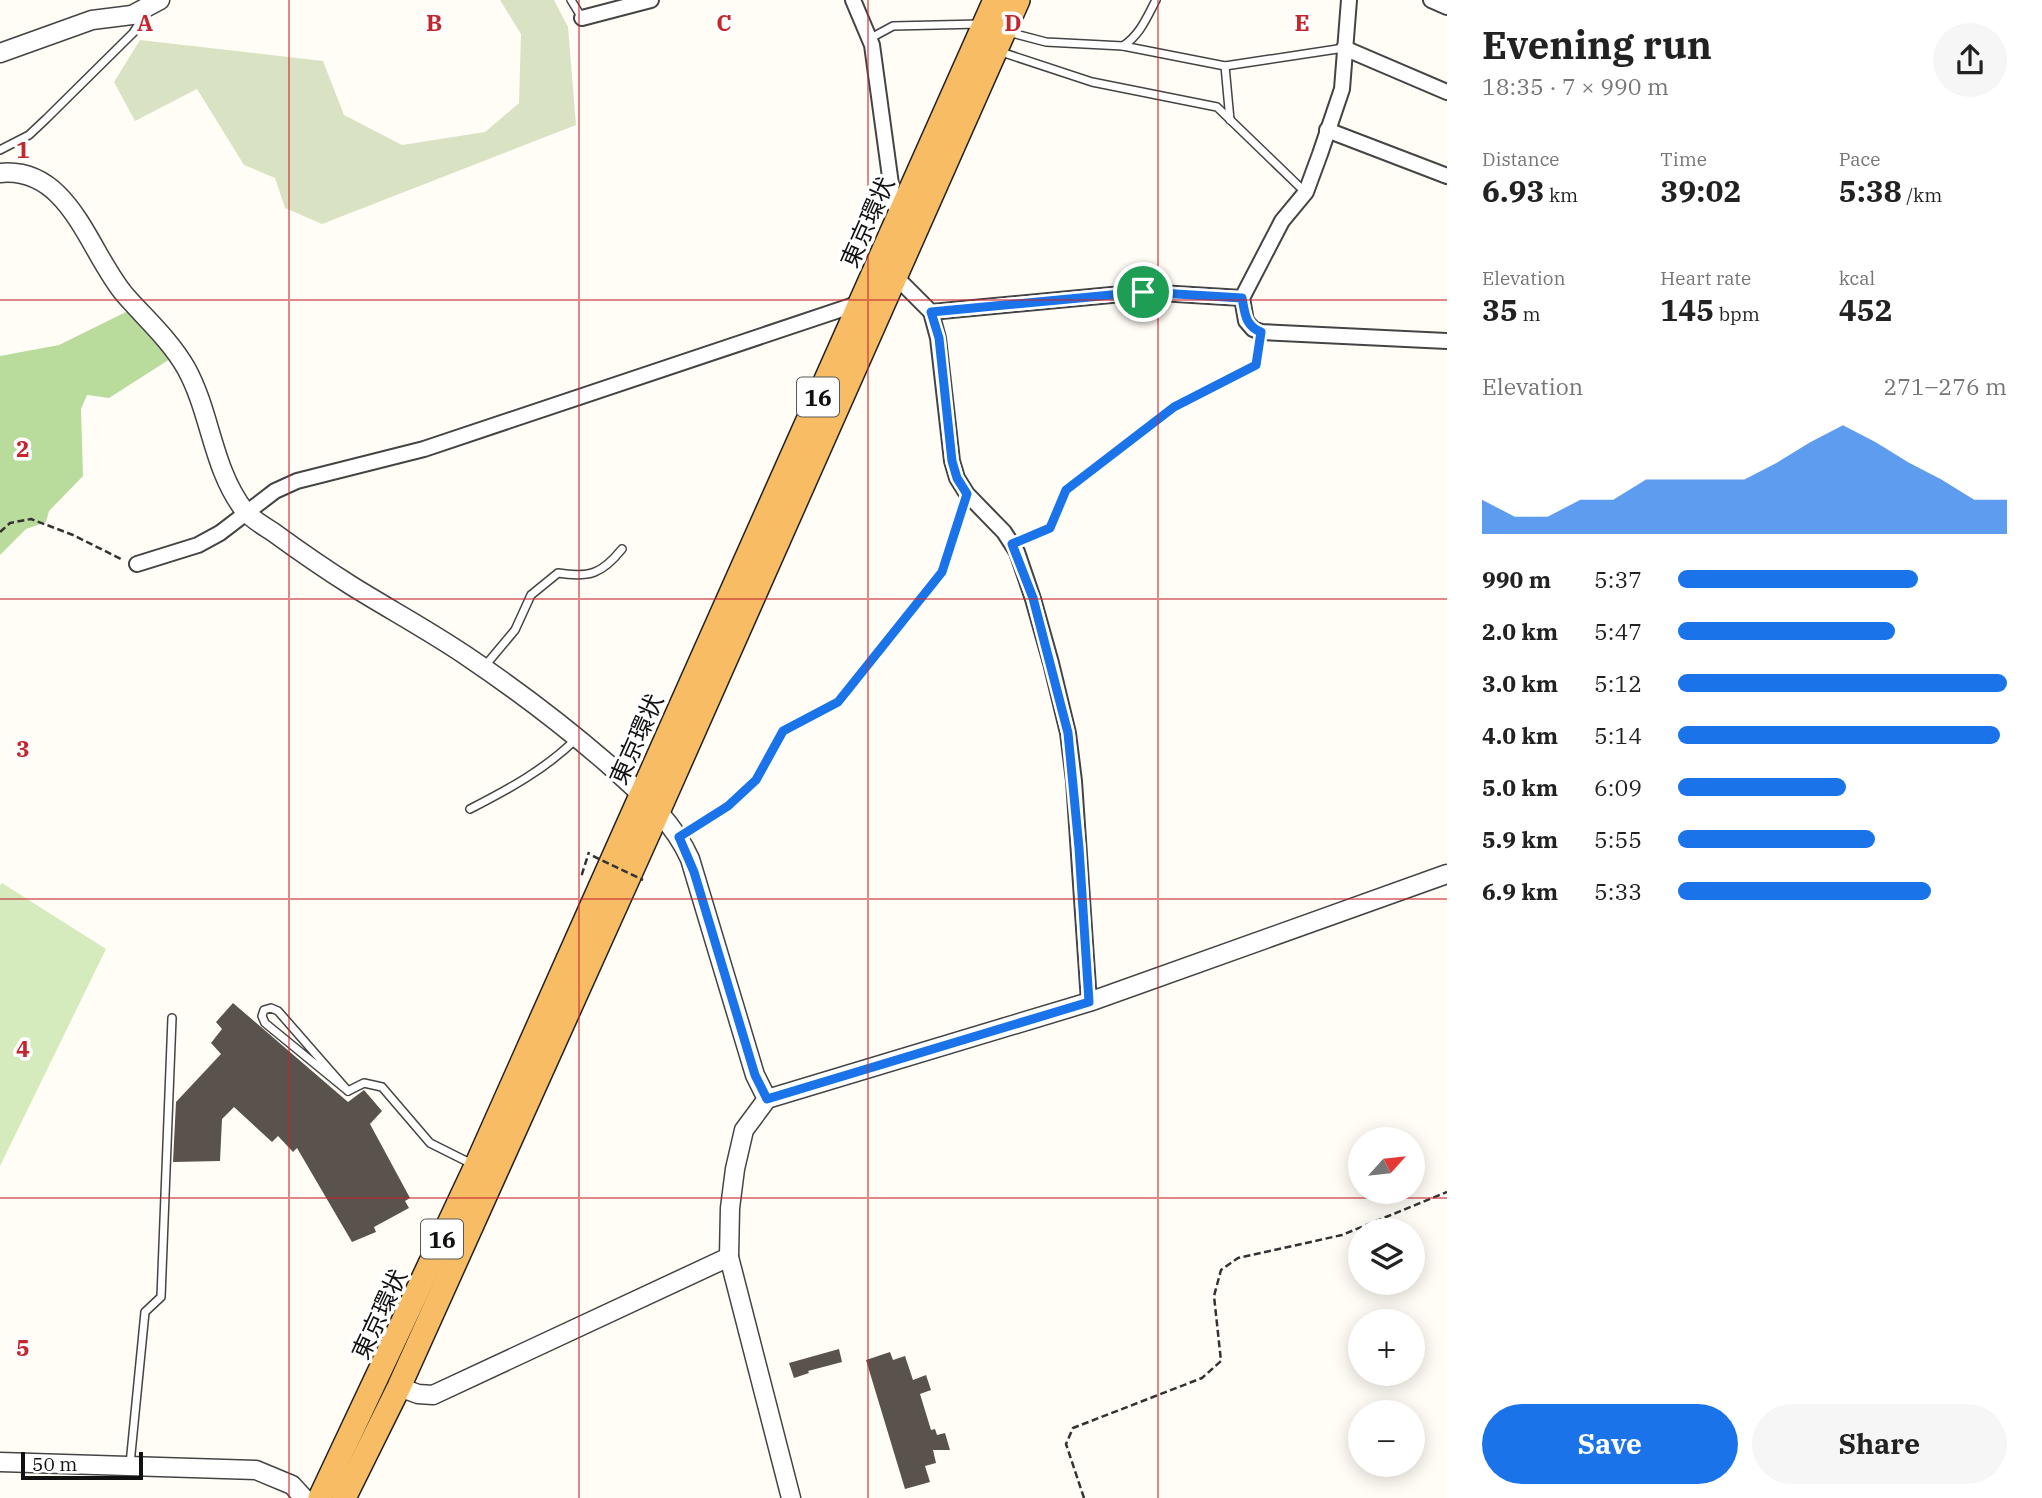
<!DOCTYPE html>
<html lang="en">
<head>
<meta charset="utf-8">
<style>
	:root { --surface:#fff; --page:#f6f6f6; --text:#222; --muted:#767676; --accent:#1a73e8 }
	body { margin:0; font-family:"IBM Plex Serif","Noto Sans JP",serif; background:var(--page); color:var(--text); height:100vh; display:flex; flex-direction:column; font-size:26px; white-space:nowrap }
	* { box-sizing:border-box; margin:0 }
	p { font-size:23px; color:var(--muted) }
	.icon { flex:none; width:38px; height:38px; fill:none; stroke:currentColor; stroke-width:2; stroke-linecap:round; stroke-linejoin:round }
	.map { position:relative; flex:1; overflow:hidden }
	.sheet { display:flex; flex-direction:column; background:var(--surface); width:595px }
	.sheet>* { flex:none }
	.needle { width:46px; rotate:63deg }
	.fabs { position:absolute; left:1348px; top:1127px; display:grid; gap:14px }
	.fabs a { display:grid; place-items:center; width:77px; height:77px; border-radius:50%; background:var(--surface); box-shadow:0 4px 18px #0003; font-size:35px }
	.scale { position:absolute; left:21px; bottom:18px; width:122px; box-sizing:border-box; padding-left:7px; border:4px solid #111; border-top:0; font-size:19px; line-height:24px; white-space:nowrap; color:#111; -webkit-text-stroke:5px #fff; paint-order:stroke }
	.pin { position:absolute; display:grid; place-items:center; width:60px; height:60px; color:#fff; margin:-30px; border:4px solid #fff; border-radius:50%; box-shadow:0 2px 7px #0007 }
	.round { display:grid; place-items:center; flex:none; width:74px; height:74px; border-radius:37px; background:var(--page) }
	.overview { display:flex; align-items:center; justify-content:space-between; height:119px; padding:0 35px }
	h1 { font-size:38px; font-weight:700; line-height:52px }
	.metrics { display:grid; grid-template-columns:repeat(3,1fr); gap:10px; height:119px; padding:7px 35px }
	.metrics div { display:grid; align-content:center }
	.metrics b { font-size:30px; font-weight:700 }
	.metrics small { font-size:19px; font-weight:400 }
	.metrics p { font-size:19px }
	.chart { height:196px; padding:14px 35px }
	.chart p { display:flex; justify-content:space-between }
	.chart svg { width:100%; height:126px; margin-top:7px; fill:var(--accent); opacity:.7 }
	.primary-button { display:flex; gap:14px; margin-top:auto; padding:14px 35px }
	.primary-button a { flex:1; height:80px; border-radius:42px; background:var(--accent); color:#fff; font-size:28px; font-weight:700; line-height:80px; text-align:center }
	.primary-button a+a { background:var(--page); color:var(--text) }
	ul { padding:0 35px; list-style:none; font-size:23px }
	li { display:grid; grid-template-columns:112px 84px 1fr; align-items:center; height:52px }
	li i { height:18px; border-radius:9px; background:var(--accent) }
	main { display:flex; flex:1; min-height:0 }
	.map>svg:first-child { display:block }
	.green { fill:#d5ebbd }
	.forest { fill:#b9dc9c }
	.cemetery { fill:#d9e3c4 }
	.building { fill:#5a524d }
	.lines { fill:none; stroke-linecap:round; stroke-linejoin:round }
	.service-casing { stroke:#444; stroke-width:10 }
	.minor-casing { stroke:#444; stroke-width:18 }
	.tertiary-casing { stroke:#444; stroke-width:21 }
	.trunk-casing { stroke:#222; stroke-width:26 }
	.path { stroke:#333; stroke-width:2.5; stroke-dasharray:7 3.5; stroke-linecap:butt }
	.service { stroke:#fff; stroke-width:7 }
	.minor { stroke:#fff; stroke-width:14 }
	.tertiary { stroke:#fff; stroke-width:18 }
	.trunk { stroke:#f7bc64; stroke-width:23 }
	.path-bridge { stroke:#333; stroke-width:2.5; stroke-dasharray:7 3.5; stroke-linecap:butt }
	.route-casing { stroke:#fff; stroke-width:14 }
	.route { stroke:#1a73e8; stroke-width:9 }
	.grid { fill:none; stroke:#c4262e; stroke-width:2; stroke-opacity:0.55 }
	.labels { text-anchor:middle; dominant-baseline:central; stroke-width:7; stroke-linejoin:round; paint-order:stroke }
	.shield { fill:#fff; stroke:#585858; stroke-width:2 }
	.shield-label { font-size:23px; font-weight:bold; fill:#111 }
	.street-label { font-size:24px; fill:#111; stroke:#fff }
	.grid-label { font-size:23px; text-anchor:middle; font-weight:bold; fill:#c4262e; stroke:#fff; stroke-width:7; stroke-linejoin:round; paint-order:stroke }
</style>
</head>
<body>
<main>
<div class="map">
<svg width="1447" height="1498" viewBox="0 0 1447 1498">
	<rect width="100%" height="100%" fill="#fffdf5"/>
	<polygon class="green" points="2,883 106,949 0,1166 0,885"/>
	<polygon class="forest" points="130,310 167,349 170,359 109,398 87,395 81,409 83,476 49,511 46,522 26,529 0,555 0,356 59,345"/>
	<polygon class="cemetery" points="500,0 554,0 568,27 576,125 322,224 285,208 275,178 244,165 197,89 135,121 114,82 140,40 323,61 344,115 402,145 485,132 519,103 521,34"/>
	<g class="building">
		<polygon points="233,1003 348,1102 364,1090 382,1111 370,1124 410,1198 405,1201 409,1208 374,1227 376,1232 352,1242 297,1148 293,1152 278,1136 272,1142 234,1107 222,1119 220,1161 173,1162 176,1102 221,1054 211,1043 222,1029 216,1022"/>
		<polygon points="839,1349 842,1362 808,1371 809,1373 794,1378 789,1363"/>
		<polygon points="890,1352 893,1360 905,1356 913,1380 926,1375 931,1390 920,1394 931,1430 935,1429 937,1435 945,1433 950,1450 933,1450 936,1463 925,1466 930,1482 905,1489 866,1360"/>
	</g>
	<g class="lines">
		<defs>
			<g id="service">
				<polyline points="571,0 582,18"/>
				<path d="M1008,32l38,10 77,4c17,-11 24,-29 33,-46"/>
				<polyline points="869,39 893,26 980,24"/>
				<polyline points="1123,46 1225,66 1344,48"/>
				<polyline points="998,51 1092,82 1217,107 1305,192"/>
				<polyline points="1225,66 1230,120"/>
				<polyline points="0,150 29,135 46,119 133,33 145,14"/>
				<polyline points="1012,544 1050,528 1066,490 1174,407 1256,365 1261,333"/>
				<path d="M484,667l31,-37 16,-35 27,-22c31,5 44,1 64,-24"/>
				<path d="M470,809c39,-20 76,-40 107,-71"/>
				<polyline points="680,836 728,806 756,780 783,731 838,702 942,572 966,495"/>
				<polygon points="271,1008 278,1011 348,1091 265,1023 262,1016 264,1010"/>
				<polyline points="348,1091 364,1083 382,1087 430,1143 472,1164"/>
				<polyline points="130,1464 145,1312 161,1297 172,1018"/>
			</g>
			<g id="minor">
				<polyline points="853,0 872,45 893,199 898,214"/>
				<polyline points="1349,0 1342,89 1320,154 1306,192 1282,221 1242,298 1246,321 1253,329 1261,332 1447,341"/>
				<polyline points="1431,0 1447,7"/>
				<polyline points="582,18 651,0"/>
				<polyline points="1344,48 1447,92"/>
				<polyline points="1327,130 1447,176"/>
				<polyline points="894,275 931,312 938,338 952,461 957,478 967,494 1004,532 1017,552 1033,599 1051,663 1068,733 1074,781 1089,1002"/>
				<polyline points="931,312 1143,292 1242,298"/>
				<polyline points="137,564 198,545 220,533 275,491 297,481 424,449 860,303"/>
			</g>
			<g id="tertiary">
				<polyline points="0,53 92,20 132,15 160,0"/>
				<path d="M0,173c70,-7 89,80 125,122 21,24 45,45 61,73 25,45 26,100 58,142 7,9 20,16 29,22 26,19 52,37 79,54 37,23 76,44 113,69 49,33 98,70 143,109 31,28 65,56 82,95l65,216 12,24"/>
				<polyline points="399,1387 418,1394 433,1395 729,1257"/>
				<polyline points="0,1462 256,1470 292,1485 304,1498"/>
				<polyline points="791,1498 729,1257 730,1208 735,1169 744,1130 767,1099 1089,1002 1447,874"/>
			</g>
			<g id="trunk">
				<polyline points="320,1498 476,1166 995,0"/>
				<polyline points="344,1498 399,1387 658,812 1018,0"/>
			</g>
		</defs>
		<use href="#service" class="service-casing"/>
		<use href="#minor" class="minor-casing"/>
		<use href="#tertiary" class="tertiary-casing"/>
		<use href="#trunk" class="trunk-casing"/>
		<g class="path">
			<polyline points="0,532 10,523 31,519 73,535 123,560"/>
			<polyline points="583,874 582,874 589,852"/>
			<polyline points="1084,1498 1066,1444 1073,1428 1202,1378 1221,1361 1214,1296 1221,1270 1238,1258 1342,1235 1447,1192"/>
		</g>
		<use href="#service" class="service"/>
		<use href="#minor" class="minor"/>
		<use href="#tertiary" class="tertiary"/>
		<use href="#trunk" class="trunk"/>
		<polyline class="path-bridge" points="593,856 643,880"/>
	</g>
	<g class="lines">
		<defs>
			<path id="route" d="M1143,292l99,6c3,15 3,28 19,34l-5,33 -82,42 -108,83 -16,38 -38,16 21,54 35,135 11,115 10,154 -322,97 -12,-24 -61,-203 -15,-35 49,-31 28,-26 27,-49 55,-29 104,-130 25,-78 -10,-16 -5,-17 -13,-123 -8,-26z"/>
		</defs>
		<use href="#route" class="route-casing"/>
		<use href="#route" class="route"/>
	</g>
	<path class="grid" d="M289,0v1498M579,0v1498M868,0v1498M1158,0v1498M0,300h1447M0,599h1447M0,899h1447M0,1198h1447"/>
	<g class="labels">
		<g class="shield">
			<rect x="797" y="377.5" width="42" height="39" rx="5"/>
			<rect x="421" y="1219.5" width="42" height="39" rx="5"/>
		</g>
		<g class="shield-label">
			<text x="818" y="397">16</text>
			<text x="442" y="1239">16</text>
		</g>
		<g class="street-label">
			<text transform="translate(867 222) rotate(-66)">東京環状</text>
			<text transform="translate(636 739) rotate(-66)">東京環状</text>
			<text transform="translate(379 1314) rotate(-65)">東京環状</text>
		</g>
	</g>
	<g class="grid-label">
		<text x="145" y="31">A</text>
		<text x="434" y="31">B</text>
		<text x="724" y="31">C</text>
		<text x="1013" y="31">D</text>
		<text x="1302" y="31">E</text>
		<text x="23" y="158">1</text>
		<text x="23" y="457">2</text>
		<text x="23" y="757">3</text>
		<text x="23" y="1057">4</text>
		<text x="23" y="1356">5</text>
	</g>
</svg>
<div class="fabs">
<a><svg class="needle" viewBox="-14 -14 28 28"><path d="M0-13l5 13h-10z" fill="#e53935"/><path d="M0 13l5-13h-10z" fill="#767676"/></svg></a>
<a><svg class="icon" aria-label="layers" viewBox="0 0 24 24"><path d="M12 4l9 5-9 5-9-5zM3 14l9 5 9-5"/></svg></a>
<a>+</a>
<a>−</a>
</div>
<div class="scale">50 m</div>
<div class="pin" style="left:1143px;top:292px;background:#1e9e55"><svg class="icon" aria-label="arrive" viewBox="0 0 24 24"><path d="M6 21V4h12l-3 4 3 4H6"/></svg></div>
</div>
<section class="sheet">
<div class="overview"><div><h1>Evening run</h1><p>18:35 · 7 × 990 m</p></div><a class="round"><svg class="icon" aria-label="share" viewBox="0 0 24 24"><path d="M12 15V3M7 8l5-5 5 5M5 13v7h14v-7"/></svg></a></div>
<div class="metrics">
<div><p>Distance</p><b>6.93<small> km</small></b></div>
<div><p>Time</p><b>39:02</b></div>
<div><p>Pace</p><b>5:38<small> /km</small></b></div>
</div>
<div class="metrics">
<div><p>Elevation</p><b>35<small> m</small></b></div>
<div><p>Heart rate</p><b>145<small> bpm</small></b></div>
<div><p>kcal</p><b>452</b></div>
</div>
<div class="chart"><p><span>Elevation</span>271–276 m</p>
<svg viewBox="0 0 160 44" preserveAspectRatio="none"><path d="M0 44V32L10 38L20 38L30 32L40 32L50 25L60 25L70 25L80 25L90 19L100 12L110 6L120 12L130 19L140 25L150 32L160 32V44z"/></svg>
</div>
<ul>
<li><b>990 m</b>5:37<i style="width:73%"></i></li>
<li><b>2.0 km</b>5:47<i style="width:66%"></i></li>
<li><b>3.0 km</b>5:12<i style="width:100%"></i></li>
<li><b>4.0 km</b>5:14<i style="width:98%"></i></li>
<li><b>5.0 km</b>6:09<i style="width:51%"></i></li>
<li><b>5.9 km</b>5:55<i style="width:60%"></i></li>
<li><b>6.9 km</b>5:33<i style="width:77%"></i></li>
</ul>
<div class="primary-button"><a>Save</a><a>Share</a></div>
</section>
</main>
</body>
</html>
